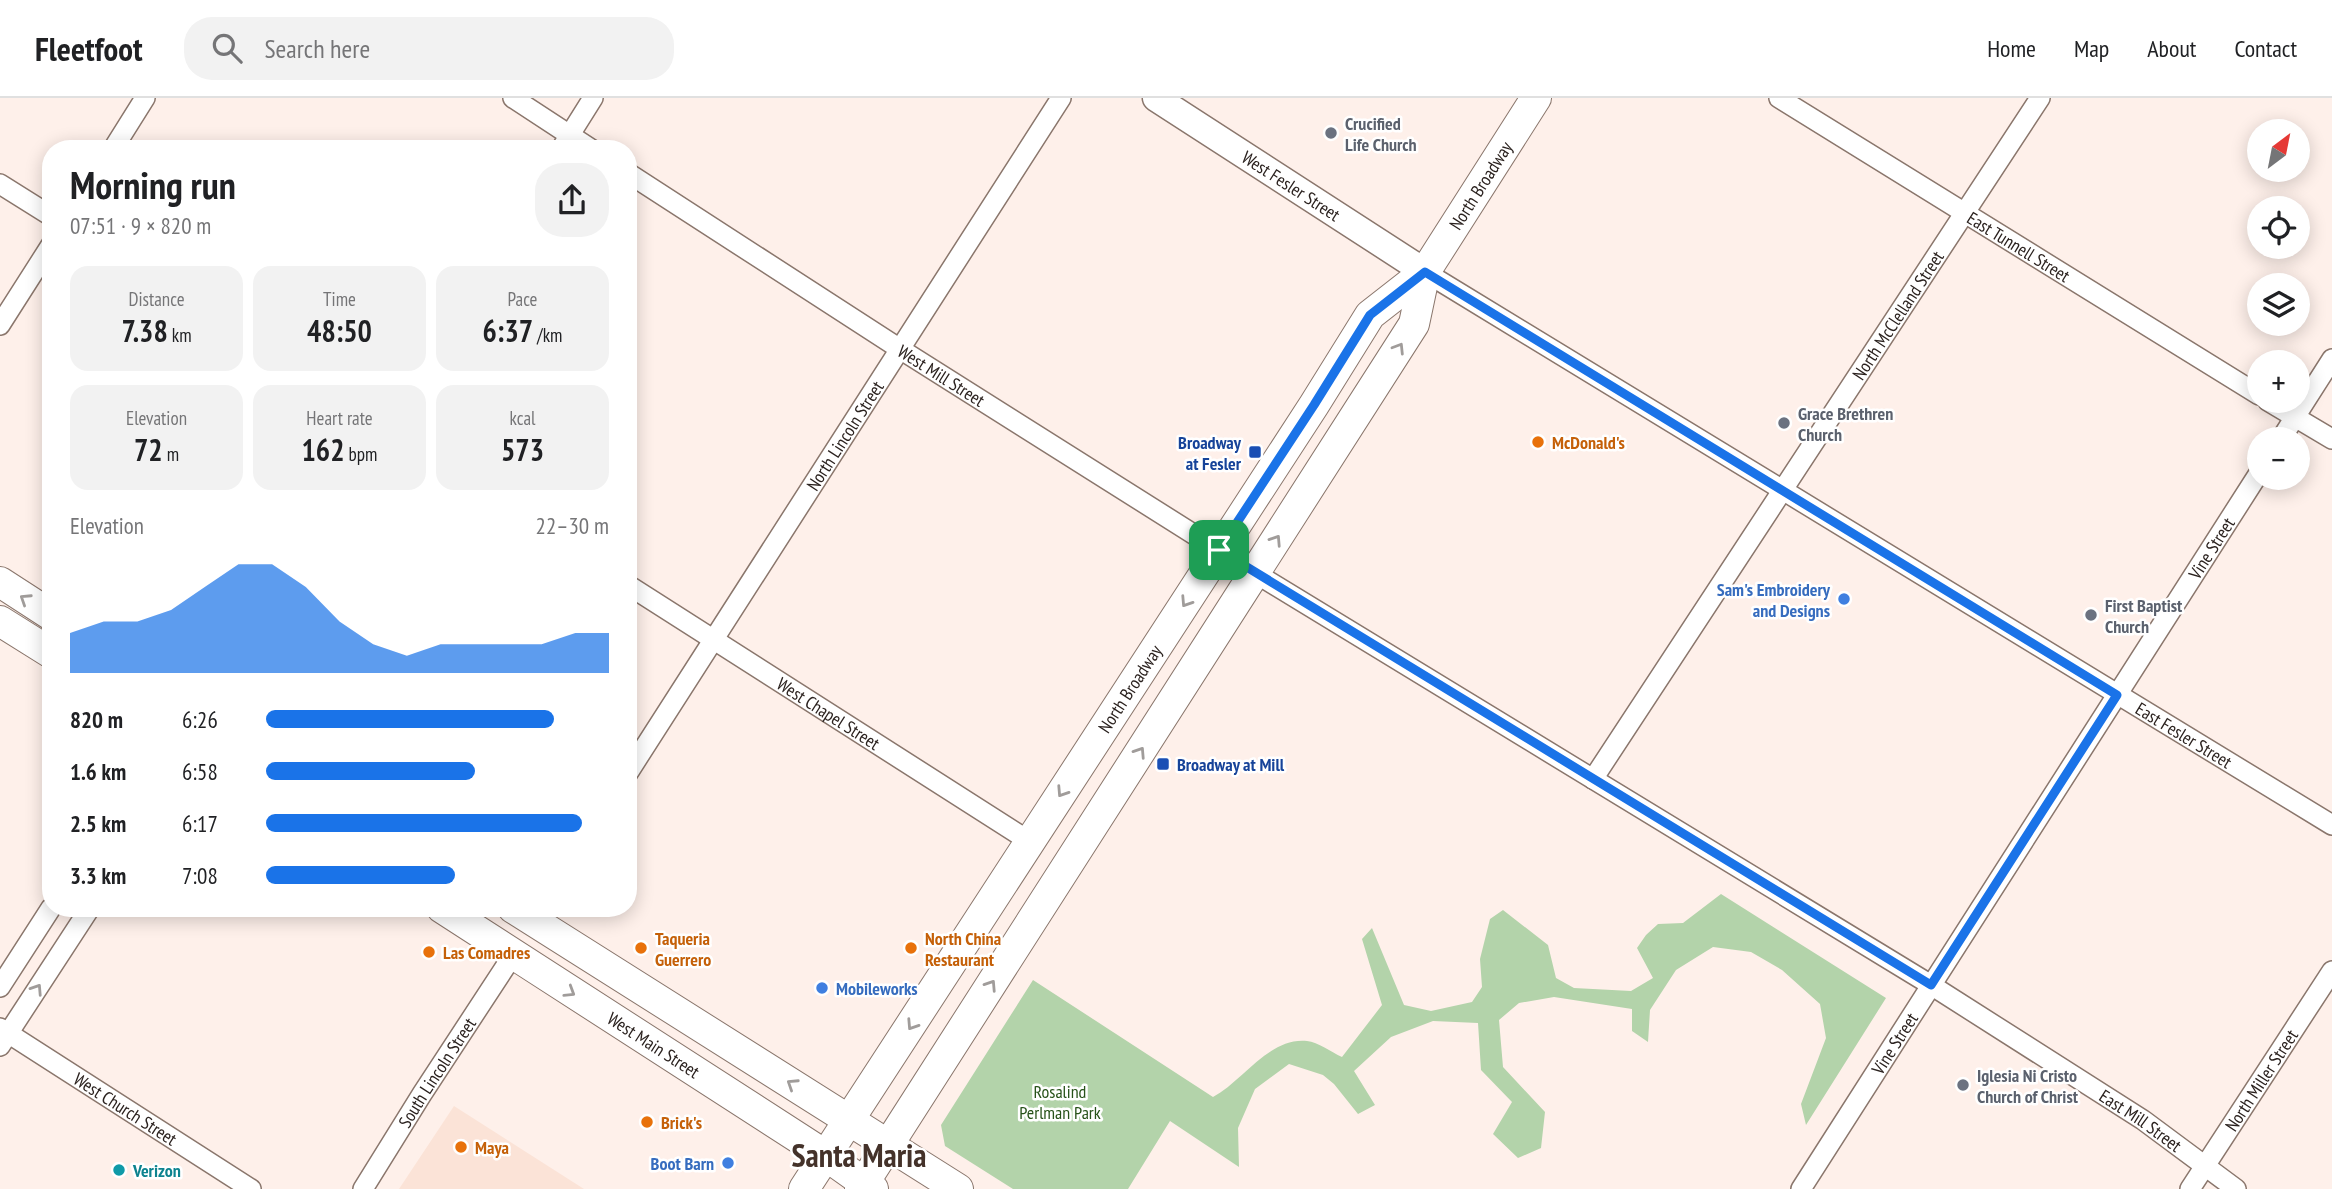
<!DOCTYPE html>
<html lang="en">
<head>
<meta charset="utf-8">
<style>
	:root { --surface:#fff; --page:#f2f2f2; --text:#202124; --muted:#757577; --line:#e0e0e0; --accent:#1a73e8 }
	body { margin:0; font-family:"PT Sans Narrow",sans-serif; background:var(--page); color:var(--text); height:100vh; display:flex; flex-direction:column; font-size:26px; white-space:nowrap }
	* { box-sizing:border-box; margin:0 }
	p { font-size:23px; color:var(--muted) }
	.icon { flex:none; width:38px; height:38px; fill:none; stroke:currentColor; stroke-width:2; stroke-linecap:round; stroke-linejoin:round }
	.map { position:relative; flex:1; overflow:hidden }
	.side { position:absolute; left:42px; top:42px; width:595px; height:777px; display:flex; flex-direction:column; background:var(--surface); border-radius:28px; box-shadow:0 4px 18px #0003 }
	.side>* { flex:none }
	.needle { width:46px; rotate:32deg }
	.fabs { position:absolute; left:2247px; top:21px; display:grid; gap:14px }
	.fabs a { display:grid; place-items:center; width:63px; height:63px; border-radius:50%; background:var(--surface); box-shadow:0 4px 18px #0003; font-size:35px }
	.pin { position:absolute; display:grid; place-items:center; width:60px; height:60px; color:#fff; margin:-30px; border-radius:14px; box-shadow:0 4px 10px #0006 }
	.round { display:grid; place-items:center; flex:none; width:74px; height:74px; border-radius:28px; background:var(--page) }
	.head { display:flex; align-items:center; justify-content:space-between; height:119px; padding:0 28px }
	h1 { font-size:38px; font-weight:600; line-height:52px }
	.figures { display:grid; grid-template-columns:repeat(3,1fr); gap:10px; height:119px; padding:7px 28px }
	.figures div { display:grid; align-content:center; border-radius:18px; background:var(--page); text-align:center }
	.figures b { font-size:30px; font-weight:600 }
	.figures small { font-size:19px; font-weight:400 }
	.figures p { font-size:19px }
	.chart { height:196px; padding:14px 28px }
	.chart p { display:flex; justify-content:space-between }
	.chart svg { width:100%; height:126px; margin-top:7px; fill:var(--accent); opacity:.7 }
	ul { padding:0 28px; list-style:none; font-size:23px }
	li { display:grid; grid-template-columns:112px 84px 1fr; align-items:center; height:52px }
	li i { height:18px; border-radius:9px; background:var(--accent) }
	header { display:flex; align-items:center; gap:42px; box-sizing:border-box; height:98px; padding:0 35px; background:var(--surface); border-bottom:2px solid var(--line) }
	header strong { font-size:33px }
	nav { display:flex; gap:38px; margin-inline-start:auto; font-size:24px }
	.search { width:490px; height:63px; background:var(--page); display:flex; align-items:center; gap:18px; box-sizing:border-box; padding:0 24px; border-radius:28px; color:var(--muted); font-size:26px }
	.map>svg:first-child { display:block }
	.built { fill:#fbe3d7 }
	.green { fill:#b3d3aa }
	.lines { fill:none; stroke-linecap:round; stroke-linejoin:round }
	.street-casing { stroke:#8a766c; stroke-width:22 }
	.secondary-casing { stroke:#8a766c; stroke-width:29 }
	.primary-casing { stroke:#8a766c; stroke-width:32 }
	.street { stroke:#fff; stroke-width:19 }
	.secondary { stroke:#fff; stroke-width:26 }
	.primary { stroke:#fff; stroke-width:30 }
	.oneway { stroke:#a09c9a }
	.route-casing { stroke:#fff; stroke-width:14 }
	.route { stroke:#1a73e8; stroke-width:9 }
	.worship-dot { fill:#6b7280; stroke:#fff; stroke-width:2.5 }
	.food-dot { fill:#e8710a; stroke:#fff; stroke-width:2.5 }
	.transit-dot { fill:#1a4fb4; stroke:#fff; stroke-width:2.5 }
	.shop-dot { fill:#3f7fe0; stroke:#fff; stroke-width:2.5 }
	.culture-dot { fill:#0f9aa8; stroke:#fff; stroke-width:2.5 }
	.labels { text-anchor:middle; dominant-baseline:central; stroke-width:5; stroke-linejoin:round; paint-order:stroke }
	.worship-label { font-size:18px; font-weight:bold; fill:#5b616d; stroke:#fff; text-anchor:start }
	.street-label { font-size:18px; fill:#2b221f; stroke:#fff }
	.transit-label { font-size:18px; font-weight:bold; fill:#164399; stroke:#fff; text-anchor:end }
	.food-label { font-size:18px; font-weight:bold; fill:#c56008; stroke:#fff; text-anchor:start }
	.shop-label { font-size:18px; font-weight:bold; fill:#366cbe; stroke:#fff; text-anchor:end }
	.park-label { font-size:18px; fill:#275219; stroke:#fff }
	.culture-label { font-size:18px; font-weight:bold; fill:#0d838f; stroke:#fff; text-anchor:start }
	.town-label { font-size:32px; font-weight:bold; fill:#44322a; stroke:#fff }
</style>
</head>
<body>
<header>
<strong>Fleetfoot</strong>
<div class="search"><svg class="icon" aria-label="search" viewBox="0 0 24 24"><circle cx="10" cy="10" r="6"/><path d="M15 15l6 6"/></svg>Search here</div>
<nav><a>Home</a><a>Map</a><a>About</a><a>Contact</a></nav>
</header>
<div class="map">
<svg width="2332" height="1091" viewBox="0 0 2332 1091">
	<rect width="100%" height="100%" fill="#fef0ea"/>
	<polygon class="built" points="454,1008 584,1091 399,1091"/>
	<path class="green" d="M1721,796l165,104 -80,127 -5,-21 25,-66 -6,-34 -38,-34 -31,-18 -38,-5 -37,23 -26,40 -2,32 -16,-11v-22l-78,-12 -35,6 -20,17 4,47 42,45 -4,36 -23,10 -25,-24 19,-32 -31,-32 -3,-47 -45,-2 -42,16 -37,34 21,34 -17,9 -24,-30 -11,-9 -34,-11 -34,25 -17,39 1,39 -69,-46 -42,68h-115l-68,-43 -4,-21 92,-145 180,117c30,-16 56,-60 94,-56 11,1 24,11 35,16l40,-52 -20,-66 10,-11 32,77 27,6 41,-9 10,-15 -2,-28 10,-40 13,-9 45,35 8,33 18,10 57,3 22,-13 -16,-30 9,-13 12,-11 25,-1z"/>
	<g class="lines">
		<defs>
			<g id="street">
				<polyline points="513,0 591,51"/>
				<path id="s1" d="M1779,0l480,297"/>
				<polyline points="113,51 145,0"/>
				<polyline points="561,51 593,0"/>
				<path id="s2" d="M628,75l272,176 355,224 676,412 212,135 93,69"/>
				<polyline points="0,86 51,118"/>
				<path id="s3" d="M1425,174l907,553"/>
				<polyline points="0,227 51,147"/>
				<polyline points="2268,303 2332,341"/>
				<polyline points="2281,341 2332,261"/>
				<path id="s4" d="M628,487l401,256"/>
				<path id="s5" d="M628,675l433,-675"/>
				<path id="s6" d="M1593,681l447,-681"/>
				<polyline points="0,889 51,810"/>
				<path id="s7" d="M0,930l251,161"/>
				<polyline points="0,948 90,810"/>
				<path id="s8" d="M363,1091l59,-95 91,-139"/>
				<path id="s9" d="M1801,1091l458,-716"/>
				<path id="s10" d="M2190,1091l142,-218"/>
			</g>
			<g id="secondary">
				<path id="s11" d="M1156,0l269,174"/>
			</g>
			<g id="primary">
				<polyline points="0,484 51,517"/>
				<polyline points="0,523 51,555"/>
				<path id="s12" d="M442,810l383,247 48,34"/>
				<polyline points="513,810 958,1091"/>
				<path id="s13" d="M804,1091l510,-784 56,-90 55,-43 111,-174"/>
				<polyline points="860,1091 1414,226 1425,174"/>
			</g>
		</defs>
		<use href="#street" class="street-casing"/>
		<use href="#secondary" class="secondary-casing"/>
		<use href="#primary" class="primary-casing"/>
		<use href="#street" class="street"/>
		<use href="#secondary" class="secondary"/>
		<use href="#primary" class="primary"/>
	</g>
	<defs><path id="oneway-chevron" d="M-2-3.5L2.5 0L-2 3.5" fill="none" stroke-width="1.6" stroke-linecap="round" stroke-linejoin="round" transform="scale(1.75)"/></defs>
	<g class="oneway">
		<use href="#oneway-chevron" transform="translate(1399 250) rotate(-58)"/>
		<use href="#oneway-chevron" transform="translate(1276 442) rotate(-57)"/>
		<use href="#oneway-chevron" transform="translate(25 501) rotate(-147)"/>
		<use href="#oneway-chevron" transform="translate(1186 504) rotate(123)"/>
		<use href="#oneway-chevron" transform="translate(1140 654) rotate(-57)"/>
		<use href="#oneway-chevron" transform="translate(1062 694) rotate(123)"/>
		<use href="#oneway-chevron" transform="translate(991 887) rotate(-57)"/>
		<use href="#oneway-chevron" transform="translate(37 891) rotate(-57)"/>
		<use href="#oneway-chevron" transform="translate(570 894) rotate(32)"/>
		<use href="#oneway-chevron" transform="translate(912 927) rotate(123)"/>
		<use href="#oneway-chevron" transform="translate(792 986) rotate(-147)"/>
	</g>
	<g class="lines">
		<defs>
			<polygon id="route" points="1425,174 2117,597 1931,887 1219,452 1314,307 1370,217"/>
		</defs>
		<use href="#route" class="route-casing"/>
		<use href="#route" class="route"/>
	</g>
	<g class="worship-dot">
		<circle cx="1331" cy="35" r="7"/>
		<circle cx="1784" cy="325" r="7"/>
		<circle cx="2091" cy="517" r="7"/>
		<circle cx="1963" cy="987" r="7"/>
	</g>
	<g class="food-dot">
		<circle cx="1538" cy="344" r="7"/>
		<circle cx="641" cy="850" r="7"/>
		<circle cx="911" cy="850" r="7"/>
		<circle cx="429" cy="854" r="7"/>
		<circle cx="647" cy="1024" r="7"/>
		<circle cx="461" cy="1049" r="7"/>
	</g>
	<g class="transit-dot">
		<rect x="1248" y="347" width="14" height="14" rx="3.5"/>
		<rect x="1156" y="659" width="14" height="14" rx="3.5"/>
	</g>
	<g class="shop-dot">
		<circle cx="1844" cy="501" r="7"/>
		<circle cx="822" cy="890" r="7"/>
		<circle cx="728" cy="1065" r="7"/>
	</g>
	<circle class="culture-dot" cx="119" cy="1072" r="7"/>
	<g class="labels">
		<g class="worship-label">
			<text x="1345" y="25">Crucified<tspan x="1345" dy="21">Life Church</tspan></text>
			<text x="1798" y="315">Grace Brethren<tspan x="1798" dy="21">Church</tspan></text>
			<text x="2105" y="507">First Baptist<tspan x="2105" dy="21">Church</tspan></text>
			<text x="1977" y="977">Iglesia Ni Cristo<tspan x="1977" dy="21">Church of Christ</tspan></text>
		</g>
		<g class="street-label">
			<text stroke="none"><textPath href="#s11" startOffset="161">West Fesler Street</textPath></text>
			<text stroke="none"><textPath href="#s13" startOffset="1214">North Broadway</textPath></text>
			<text stroke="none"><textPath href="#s1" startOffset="282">East Tunnell Street</textPath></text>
			<text stroke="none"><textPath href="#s6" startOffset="555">North McClelland Street</textPath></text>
			<text stroke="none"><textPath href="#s2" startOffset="373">West Mill Street</textPath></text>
			<text stroke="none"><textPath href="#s5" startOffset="401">North Lincoln Street</textPath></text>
			<text stroke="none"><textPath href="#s9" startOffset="761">Vine Street</textPath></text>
			<text stroke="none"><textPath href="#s13" startOffset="597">North Broadway</textPath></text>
			<text stroke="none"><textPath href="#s4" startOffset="238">West Chapel Street</textPath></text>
			<text stroke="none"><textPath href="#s3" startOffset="889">East Fesler Street</textPath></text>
			<text stroke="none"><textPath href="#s9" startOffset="173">Vine Street</textPath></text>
			<text stroke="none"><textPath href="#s12" startOffset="252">West Main Street</textPath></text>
			<text stroke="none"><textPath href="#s8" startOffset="138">South Lincoln Street</textPath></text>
			<text stroke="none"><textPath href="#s10" startOffset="130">North Miller Street</textPath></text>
			<text stroke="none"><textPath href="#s7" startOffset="149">West Church Street</textPath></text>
			<text stroke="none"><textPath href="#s2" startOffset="1785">East Mill Street</textPath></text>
		</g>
		<g class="transit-label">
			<text x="1241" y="344">Broadway<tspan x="1241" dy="21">at Fesler</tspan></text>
			<text x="1177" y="666" text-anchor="start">Broadway at Mill</text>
		</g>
		<g class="food-label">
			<text x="1552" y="344">McDonald's</text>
			<text x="655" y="840">Taqueria<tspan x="655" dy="21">Guerrero</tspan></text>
			<text x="925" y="840">North China<tspan x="925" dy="21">Restaurant</tspan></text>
			<text x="443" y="854">Las Comadres</text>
			<text x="661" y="1024">Brick's</text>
			<text x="475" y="1049">Maya</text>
		</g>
		<g class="shop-label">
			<text x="1830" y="491">Sam's Embroidery<tspan x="1830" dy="21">and Designs</tspan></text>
			<text x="836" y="890" text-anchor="start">Mobileworks</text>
			<text x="714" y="1065">Boot Barn</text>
		</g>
		<g class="park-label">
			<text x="1060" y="993">Rosalind<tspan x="1060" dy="21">Perlman Park</tspan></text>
		</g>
		<g class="culture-label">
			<text x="133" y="1072">Verizon</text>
		</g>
		<g class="town-label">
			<text x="859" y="1057">Santa Maria</text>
		</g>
	</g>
</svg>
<div class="fabs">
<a><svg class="needle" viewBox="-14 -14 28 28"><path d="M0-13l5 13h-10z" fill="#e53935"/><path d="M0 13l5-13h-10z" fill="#757577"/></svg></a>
<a><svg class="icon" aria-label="locate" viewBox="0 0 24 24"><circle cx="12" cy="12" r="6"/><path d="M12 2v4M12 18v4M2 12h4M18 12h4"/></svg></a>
<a><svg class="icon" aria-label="layers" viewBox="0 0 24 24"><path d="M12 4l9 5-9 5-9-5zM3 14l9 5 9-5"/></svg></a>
<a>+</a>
<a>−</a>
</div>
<div class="pin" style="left:1219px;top:452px;background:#1e9e55"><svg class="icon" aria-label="arrive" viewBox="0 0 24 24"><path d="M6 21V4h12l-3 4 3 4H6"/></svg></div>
<section class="side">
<div class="head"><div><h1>Morning run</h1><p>07:51 · 9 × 820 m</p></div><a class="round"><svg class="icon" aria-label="share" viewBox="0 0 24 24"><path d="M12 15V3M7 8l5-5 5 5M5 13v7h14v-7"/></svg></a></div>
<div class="figures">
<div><p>Distance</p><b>7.38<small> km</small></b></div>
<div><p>Time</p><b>48:50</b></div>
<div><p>Pace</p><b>6:37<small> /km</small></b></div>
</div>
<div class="figures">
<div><p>Elevation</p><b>72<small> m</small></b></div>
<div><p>Heart rate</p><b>162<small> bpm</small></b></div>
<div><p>kcal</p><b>573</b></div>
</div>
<div class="chart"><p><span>Elevation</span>22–30 m</p>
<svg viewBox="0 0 160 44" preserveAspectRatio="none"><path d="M0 44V30L10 26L20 26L30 22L40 14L50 6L60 6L70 14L80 26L90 34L100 38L110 34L120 34L130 34L140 34L150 30L160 30V44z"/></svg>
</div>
<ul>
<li><b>820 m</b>6:26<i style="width:84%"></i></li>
<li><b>1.6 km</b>6:58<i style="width:61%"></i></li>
<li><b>2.5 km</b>6:17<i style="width:92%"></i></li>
<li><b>3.3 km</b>7:08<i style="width:55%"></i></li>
</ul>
</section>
</div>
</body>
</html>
